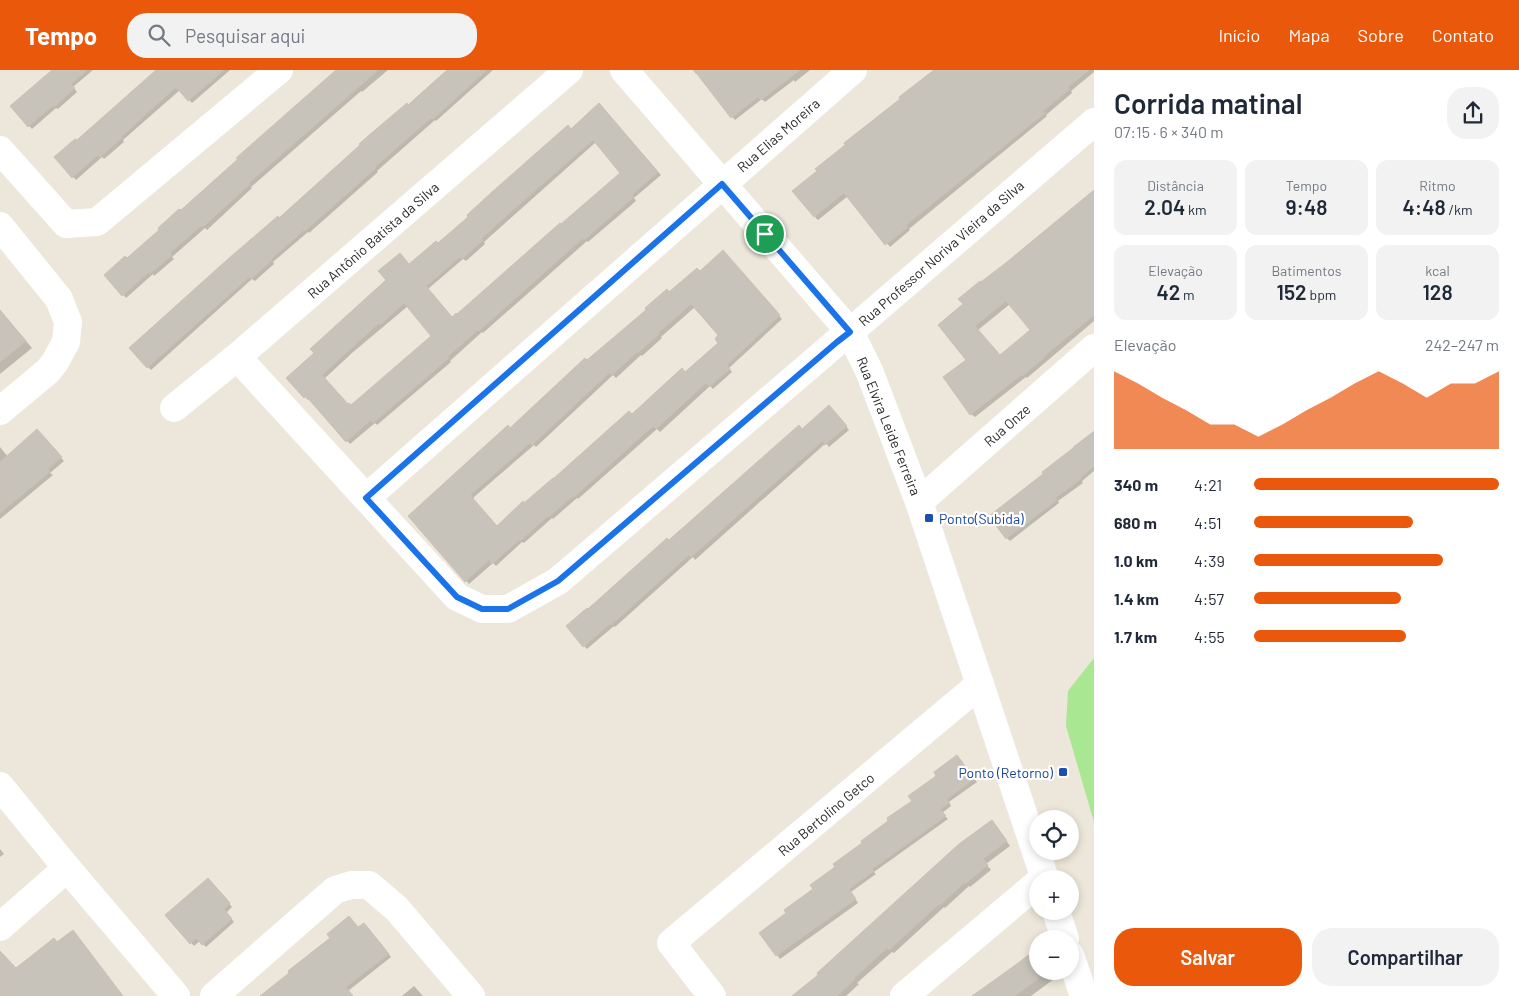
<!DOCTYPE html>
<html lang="pt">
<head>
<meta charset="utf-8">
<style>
	:root { --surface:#fff; --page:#f2f2f3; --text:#1f2937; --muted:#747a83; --accent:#ea580c }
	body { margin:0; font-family:Barlow,sans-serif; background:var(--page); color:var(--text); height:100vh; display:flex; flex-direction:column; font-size:19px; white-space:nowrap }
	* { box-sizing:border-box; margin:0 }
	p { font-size:16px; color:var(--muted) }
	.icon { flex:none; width:28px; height:28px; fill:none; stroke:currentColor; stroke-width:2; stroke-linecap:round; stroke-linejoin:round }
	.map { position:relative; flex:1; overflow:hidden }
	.panel { display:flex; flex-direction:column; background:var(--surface); width:425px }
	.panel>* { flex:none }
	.controls { position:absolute; left:1029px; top:740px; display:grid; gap:10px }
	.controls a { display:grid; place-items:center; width:50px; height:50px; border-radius:50%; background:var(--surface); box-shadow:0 2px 8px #0003; font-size:25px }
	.pin { position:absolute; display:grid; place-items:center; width:42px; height:42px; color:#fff; margin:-21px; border:2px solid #fff; border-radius:50%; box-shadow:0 1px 5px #0007 }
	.round { display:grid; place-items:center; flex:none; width:52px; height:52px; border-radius:20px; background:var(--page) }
	.head { display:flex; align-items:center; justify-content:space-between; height:85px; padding:0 20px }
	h1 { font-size:28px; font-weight:600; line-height:38px }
	.figures { display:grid; grid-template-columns:repeat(3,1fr); gap:8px; height:85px; padding:5px 20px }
	.figures div { display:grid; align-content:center; border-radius:12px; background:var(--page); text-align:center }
	.figures b { font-size:21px; font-weight:600 }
	.figures small { font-size:14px; font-weight:400 }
	.figures p { font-size:14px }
	.chart { height:140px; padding:10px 20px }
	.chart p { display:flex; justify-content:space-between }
	.chart svg { width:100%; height:90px; margin-top:5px; fill:var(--accent); opacity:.7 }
	.action { display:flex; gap:10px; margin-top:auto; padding:10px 20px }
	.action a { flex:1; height:58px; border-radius:20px; background:var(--accent); color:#fff; font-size:20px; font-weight:600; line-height:58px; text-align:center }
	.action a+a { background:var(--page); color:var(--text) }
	ul { padding:0 20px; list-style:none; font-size:16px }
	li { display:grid; grid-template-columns:80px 60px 1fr; align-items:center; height:38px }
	li i { height:12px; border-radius:6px; background:var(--accent) }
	header { display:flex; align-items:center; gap:30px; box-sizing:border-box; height:70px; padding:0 25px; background:var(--accent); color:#fff }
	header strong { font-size:24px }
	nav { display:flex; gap:28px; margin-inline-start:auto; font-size:18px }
	.search { width:350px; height:45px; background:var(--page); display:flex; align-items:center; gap:12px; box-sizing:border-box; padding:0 18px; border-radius:20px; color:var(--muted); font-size:19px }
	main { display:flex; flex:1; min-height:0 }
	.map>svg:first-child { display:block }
	.green { fill:#a9e793 }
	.shadow { fill:#0003; fill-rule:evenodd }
	.building { fill:#c8c3ba; stroke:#c8c2b4; fill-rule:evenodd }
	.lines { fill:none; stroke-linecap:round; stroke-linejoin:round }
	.minor { stroke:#fff; stroke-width:28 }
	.route-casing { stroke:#fff; stroke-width:10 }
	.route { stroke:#1a73e8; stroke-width:6 }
	.transit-dot { fill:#1a4fb4; stroke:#fff; stroke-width:2 }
	.labels { text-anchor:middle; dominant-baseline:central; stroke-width:4.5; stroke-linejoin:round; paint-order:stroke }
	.street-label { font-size:14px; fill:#292929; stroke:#fff }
	.transit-label { font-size:14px; fill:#164399; stroke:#fff; text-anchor:start }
</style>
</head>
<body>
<header>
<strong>Tempo</strong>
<div class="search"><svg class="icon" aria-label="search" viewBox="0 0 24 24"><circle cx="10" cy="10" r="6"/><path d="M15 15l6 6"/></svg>Pesquisar aqui</div>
<nav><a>Início</a><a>Mapa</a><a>Sobre</a><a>Contato</a></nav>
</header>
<main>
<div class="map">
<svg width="1094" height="926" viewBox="0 0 1094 926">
	<rect width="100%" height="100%" fill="#ede6da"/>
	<polygon class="green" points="1094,588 1094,752 1066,656 1068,621"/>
	<g class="shadow">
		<polygon points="53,0 93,0 73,17 77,22 58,39 56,38 32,59 12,36"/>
		<polygon points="161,0 230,0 192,33 180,20 123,70 124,72 104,89 102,87 76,110 56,87 77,72"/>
		<polygon points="341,0 388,0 362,22 361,21 251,117 252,118 207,160 205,158 172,187 174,189 154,206 153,204 126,228 106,205 127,190"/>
		<polygon points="448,0 493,0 436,51 435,50 377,101 378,102 309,163 308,162 273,192 274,194 255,211 252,209 151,300 130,278 279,149"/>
		<polygon points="693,0 810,0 795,12 794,10 765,32 762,29 735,50 698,3 696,4"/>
		<polygon points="935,0 1094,0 1094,2 1071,21 1072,23 1046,45 1047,46 909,159 910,160 890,177 848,126 818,150 815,147 902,29"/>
		<path d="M602,38l59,67 -27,23 2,3 -48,41 -1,-1 -104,92 -1,-1 -32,29 1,1 -74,63 -2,-2 -25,21 -40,-46 -2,2 -20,-22 121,-112 29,-21 133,-115zM596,72l26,31 -165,143 -5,2 -24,-29 35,-30 3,2 19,-17 -1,-2zM408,236l25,30 -81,71 -4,-1 -24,-27 28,-26z"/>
		<path d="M1094,121v130l-67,57 -1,-1 -51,40 -4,-3 -6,-109 16,-21zM1010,234l22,26 -32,27 -22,-27z"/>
		<path d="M726,185l56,64 -53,49 3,4 -19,17 -3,-3 -50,46 -3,-3 -79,70 -1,-1 -24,21 -1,-1 -28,25 -2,-1 -26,24 -3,-3 -24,21 -59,-68 178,-154 81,-68zM695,237l25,28v8l-34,31 -54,42 -135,111 -24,-26 1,-4 60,-52 2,2 77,-72 3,3 25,-23 1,1 20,-18 -1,-1z"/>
		<polygon points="0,244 8,250 32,278 0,304"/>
		<polygon points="832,340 849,360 829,377 826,373 695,490 693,487 615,557 614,556 587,579 584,576 567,556 802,361"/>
		<polygon points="37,361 64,391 50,403 53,405 0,449 0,377 8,387"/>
		<polygon points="1094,361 1094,401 1082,411 1083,413 1058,431 1059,433 1010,471 1007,468 1074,379 1073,377"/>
		<polygon points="960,689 977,712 949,732 951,736 942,743 948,749 874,802 876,804 851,822 858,833 780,889 761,863 788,843 815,819 837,797"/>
		<polygon points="996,756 1010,776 986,794 991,800 970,817 969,816 945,838 944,837 894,883 892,882 857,913 859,914 846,926 794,926"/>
		<polygon points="0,779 4,784 0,787"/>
		<polygon points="211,812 232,837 226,843 234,852 206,877 200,871 194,876 167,845"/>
		<polygon points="367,857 391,887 348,921 352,926 262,926 358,859"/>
		<polygon points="1036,879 1038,880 1038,901 1054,901 1058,906 1031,926 978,926 989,915"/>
		<polygon points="414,916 423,926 402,926"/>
	</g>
	<g class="building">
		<polygon points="52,0 87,0 71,14 75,18 54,37 52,36 28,57 10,36"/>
		<polygon points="156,0 224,0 188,31 176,17 121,67 122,68 100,87 98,85 72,108 54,87 75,69 77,70"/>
		<polygon points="336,0 378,0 249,113 250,114 203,157 201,156 170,183 172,185 150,204 149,202 122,226 104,205 125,186 127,188 159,160 158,158 179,139 181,140 238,89 236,88"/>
		<polygon points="447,0 487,0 433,49 431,48 375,97 376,98 305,161 304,160 271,189 272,190 251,209 249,207 147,298 129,278 228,189 278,146 279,148 360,75 359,74 381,55 407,33 408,35"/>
		<polygon points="694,0 800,0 761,30 758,27 731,48"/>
		<polygon points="934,0 1089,0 1068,17 1070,19 1043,41 1045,43 906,155 908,157 885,175 844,123 814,147 792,121 817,101 815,99 845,75 844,73 900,29 899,27"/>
		<path d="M599,33l59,69 -26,23 2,2 -50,43 -1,-2 -104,93 -1,-1 -31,27 2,1 -22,19 -54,46 -2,-3 -25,22 -40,-46 -2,2 -18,-20 28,-25 -4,-4 76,-69 -8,-9 22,-18 9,11 27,-23 2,2 30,-26 -1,-2 25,-23 76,-67 3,4zM593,70l27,33 -59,51 -1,-1 -103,91 -1,-1 -4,4 -26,-31 34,-29 2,2 21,-19 -2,-1 25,-23zM404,233l27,33 -80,69 -2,-2 -1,1 -26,-29 57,-52 1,2z"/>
		<path d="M1094,120v125l-51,42 1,1 -22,18 -1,-1 -51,40 -27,-38 23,-17 -28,-35 25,-21 -5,-5 22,-18 1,1 26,-20zM1006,231l24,29 -30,25 -25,-29z"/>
		<path d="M723,180l57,65 -53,50 3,4 -21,18 -3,-4 -50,46 -3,-3 -79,71 -1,-1 -24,21 -1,-1 -28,25 -1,-1 -27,24 -3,-4 -24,22 -57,-66 100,-91 2,3 75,-70 2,2 59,-50 -1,-2 22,-19 2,3 28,-24 3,3zM691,234l27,31 -3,4 3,4 -33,29 -3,-4 -50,46 -3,-3 -76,68v-1l-29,25 -1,-2 -26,25 -26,-30v-2l59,-51 2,2 77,-72 3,2 25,-23 1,1 21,-19 -1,-1z"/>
		<polygon points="0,240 26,271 0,292"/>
		<polygon points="829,335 847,356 825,375 822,371 691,487 689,485 611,555 610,554 583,577 566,556 587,538 588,539 667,468 669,470 799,355 802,359"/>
		<polygon points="37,359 62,387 48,399 50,402 0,443 0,392"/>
		<polygon points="1094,362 1094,396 1080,408 1081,409 1055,428 1057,430 1006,469 989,446 1043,404 1042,402"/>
		<polygon points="957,685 974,709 947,729 949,733 940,739 946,746 872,799 874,801 849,819 856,829 776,886 759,863 786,843 784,840 813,819 810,815 835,797 833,794 862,773 861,771 888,751 887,748 912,731 908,726 936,706 934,702"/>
		<polygon points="992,750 1007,771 983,789 988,795 965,814 964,813 940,835 939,834 889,880 887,878 854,908 855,909 837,926 792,926 818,905 817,903 959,774"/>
		<polygon points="208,808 230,833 224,839 232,849 202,875 196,868 190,874 165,845"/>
		<polygon points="349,846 358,857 364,853 389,884 346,917 353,926 260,926 289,903 288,901 330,868 327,864"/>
		<polygon points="73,860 123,926 0,926 0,881 16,898 54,868 57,872"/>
		<polygon points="1038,879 1038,909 1015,926 972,926"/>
	</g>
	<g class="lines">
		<g class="minor">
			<polyline points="624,0 850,262 870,303 919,432 1045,809"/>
			<polyline points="0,80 66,154 97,152 279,0"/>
			<polyline points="0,156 59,229 68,252 66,272 55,292 48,301 0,341"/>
			<polyline points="237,287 457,527 482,539 508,539 558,511 837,272 850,262 1094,52"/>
			<polyline points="174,338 237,287 569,0"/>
			<polyline points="366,428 853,0"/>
			<polyline points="919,432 1094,278"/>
			<polyline points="0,716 67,798 176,926"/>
			<polyline points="1056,841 1065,869"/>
			<polyline points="0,857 67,798"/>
			<polyline points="1070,885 1084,926"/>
			<polyline points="214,926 335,820 351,815 369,815 397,839 471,926"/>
			<polyline points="712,926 671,873 980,614"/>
			<polyline points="904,926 1038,813"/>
		</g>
	</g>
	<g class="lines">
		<defs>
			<polygon id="route" points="722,114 850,262 837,272 558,511 508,539 482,539 457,527 366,428"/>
		</defs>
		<use href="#route" class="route-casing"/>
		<use href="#route" class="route"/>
	</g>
	<g class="transit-dot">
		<rect x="924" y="443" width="10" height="10" rx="2.5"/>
		<rect x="1058" y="697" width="10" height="10" rx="2.5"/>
	</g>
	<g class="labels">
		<g class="street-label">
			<text transform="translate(778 65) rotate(-41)">Rua Elias Moreira</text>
			<text transform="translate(373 170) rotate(-41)">Rua Antônio Batista da Silva</text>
			<text transform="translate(941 183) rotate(-41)">Rua Professor Noriva Vieira da Silva</text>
			<text transform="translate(1007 355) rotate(-41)">Rua Onze</text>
			<text transform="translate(889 356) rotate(68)">Rua Elvira Leide Ferreira</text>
			<text transform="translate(826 744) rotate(-40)">Rua Bertolino Getco</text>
		</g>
		<g class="transit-label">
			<text x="939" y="448">Ponto(Subida)</text>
			<text x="1053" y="702" text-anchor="end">Ponto (Retorno)</text>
		</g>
	</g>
</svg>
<div class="controls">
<a><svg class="icon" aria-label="locate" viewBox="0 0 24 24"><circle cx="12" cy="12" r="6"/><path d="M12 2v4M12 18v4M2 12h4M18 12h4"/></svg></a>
<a>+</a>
<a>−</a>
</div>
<div class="pin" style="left:765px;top:164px;background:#1e9e55"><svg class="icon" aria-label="arrive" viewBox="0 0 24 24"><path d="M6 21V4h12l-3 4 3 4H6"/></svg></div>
</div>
<section class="panel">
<div class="head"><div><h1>Corrida matinal</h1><p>07:15 · 6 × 340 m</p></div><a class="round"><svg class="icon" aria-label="share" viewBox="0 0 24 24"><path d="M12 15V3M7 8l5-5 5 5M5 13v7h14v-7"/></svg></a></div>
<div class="figures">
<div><p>Distância</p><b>2.04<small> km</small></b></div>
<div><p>Tempo</p><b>9:48</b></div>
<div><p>Ritmo</p><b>4:48<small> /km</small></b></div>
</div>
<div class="figures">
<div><p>Elevação</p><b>42<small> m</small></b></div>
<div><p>Batimentos</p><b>152<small> bpm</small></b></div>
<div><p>kcal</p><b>128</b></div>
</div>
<div class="chart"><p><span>Elevação</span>242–247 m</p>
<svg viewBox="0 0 160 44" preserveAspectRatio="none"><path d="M0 44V6L10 12L20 19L30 25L40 32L50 32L60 38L70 32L80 25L90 19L100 12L110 6L120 12L130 19L140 12L150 12L160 6V44z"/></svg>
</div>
<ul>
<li><b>340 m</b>4:21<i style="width:100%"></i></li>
<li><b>680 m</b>4:51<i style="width:65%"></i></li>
<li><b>1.0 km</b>4:39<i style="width:77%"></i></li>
<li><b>1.4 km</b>4:57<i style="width:60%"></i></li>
<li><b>1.7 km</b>4:55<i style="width:62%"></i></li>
</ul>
<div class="action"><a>Salvar</a><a>Compartilhar</a></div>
</section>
</main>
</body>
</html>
